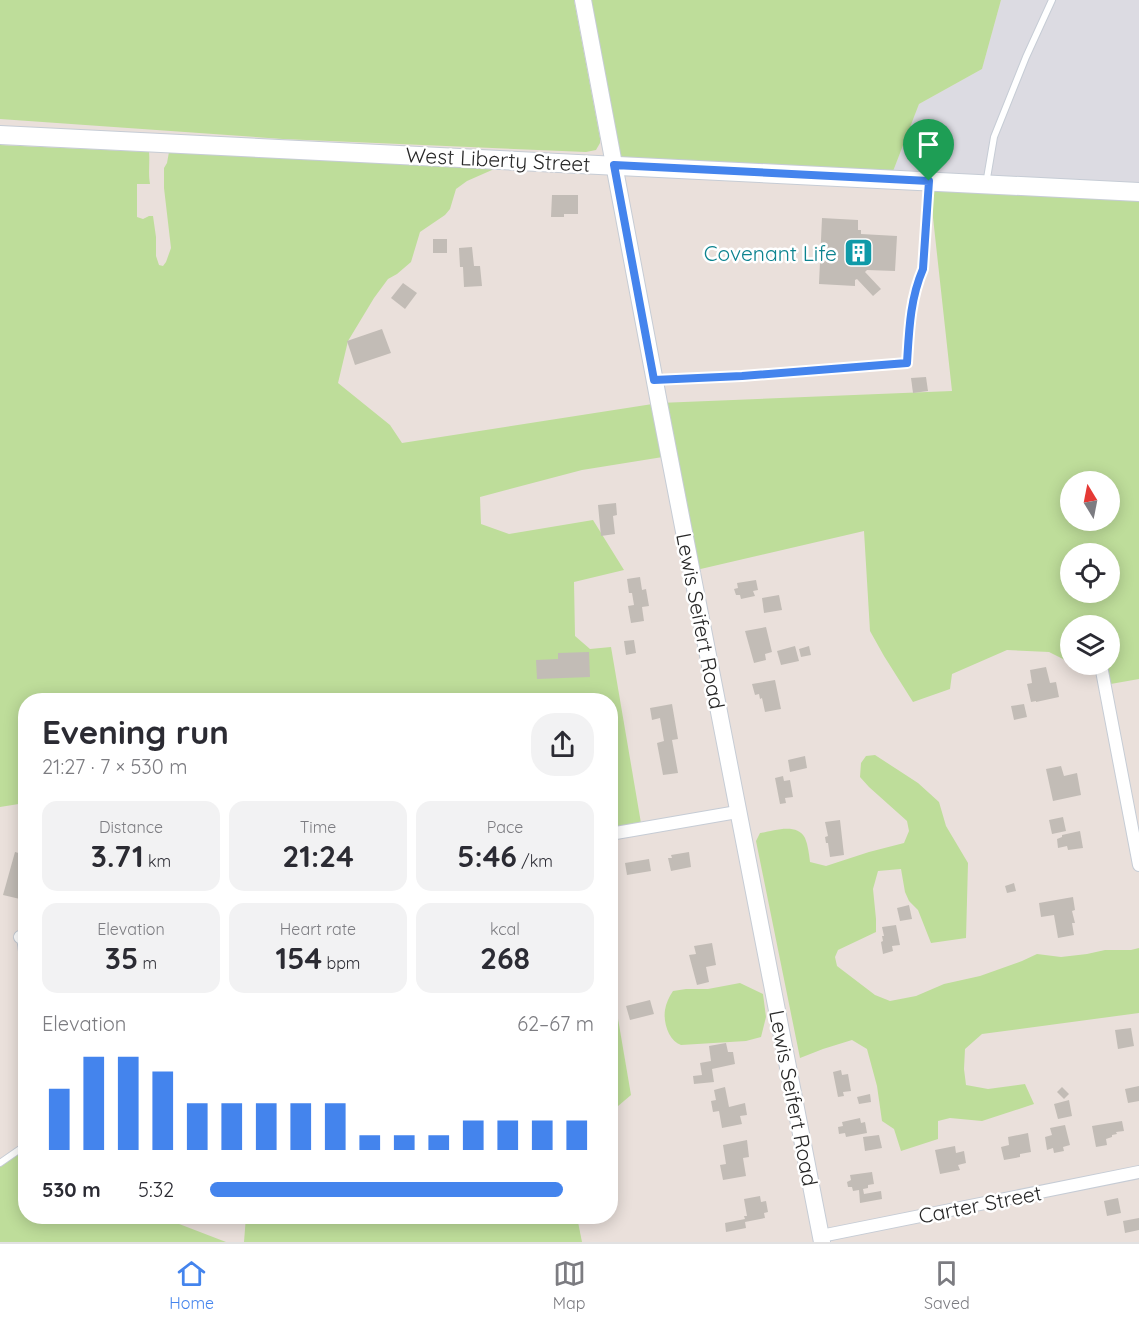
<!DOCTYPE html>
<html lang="en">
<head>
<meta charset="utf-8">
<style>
	:root { --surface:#fff; --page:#f2f2f3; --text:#2b2b33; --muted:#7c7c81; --line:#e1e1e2; --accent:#4484ed }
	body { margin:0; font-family:Quicksand,sans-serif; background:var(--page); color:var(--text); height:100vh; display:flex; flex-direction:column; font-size:22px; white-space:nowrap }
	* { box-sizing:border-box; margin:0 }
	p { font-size:20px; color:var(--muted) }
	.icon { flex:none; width:33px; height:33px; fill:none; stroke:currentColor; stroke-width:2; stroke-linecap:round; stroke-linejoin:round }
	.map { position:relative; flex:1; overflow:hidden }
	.drawer { position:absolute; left:18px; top:693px; width:600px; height:531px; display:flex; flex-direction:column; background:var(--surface); border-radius:24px; box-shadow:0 3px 15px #0003 }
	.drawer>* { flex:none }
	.needle { width:39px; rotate:350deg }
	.fabs { position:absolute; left:1060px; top:471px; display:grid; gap:12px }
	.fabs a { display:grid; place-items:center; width:60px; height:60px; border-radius:50%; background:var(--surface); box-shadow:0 3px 15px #0003; font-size:30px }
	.pin { position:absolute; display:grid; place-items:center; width:51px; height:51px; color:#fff; margin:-62px -26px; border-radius:50% 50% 50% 0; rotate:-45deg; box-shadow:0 0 6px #0007 }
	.pin .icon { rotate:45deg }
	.round { display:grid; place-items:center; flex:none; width:63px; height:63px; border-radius:24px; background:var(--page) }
	.headline { display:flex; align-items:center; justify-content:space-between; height:102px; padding:0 24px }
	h1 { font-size:33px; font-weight:700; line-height:45px }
	.metrics { display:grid; grid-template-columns:repeat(3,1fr); gap:9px; height:102px; padding:6px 24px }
	.metrics div { display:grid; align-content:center; border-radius:15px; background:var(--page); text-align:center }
	.metrics b { font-size:30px; font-weight:700 }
	.metrics small { font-size:16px; font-weight:400 }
	.metrics p { font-size:16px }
	.chart { height:168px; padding:12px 24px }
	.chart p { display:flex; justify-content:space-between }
	.chart svg { width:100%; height:108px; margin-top:6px; stroke:var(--accent); stroke-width:6 }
	ul { padding:0 24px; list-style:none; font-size:20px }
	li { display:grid; grid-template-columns:96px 72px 1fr; align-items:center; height:45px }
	li i { height:15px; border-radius:8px; background:var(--accent) }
	.dock { display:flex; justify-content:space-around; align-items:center; height:84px; border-top:2px solid var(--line); background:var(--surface); font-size:16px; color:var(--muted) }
	.dock a { display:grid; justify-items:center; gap:3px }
	.dock .active { color:var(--accent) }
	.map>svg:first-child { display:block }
	.industrial { fill:#dcdbe2 }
	.green { fill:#bedd9a; fill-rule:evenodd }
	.building { fill:#c2bcb6 }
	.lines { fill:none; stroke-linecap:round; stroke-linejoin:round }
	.service-casing { stroke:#c6ccd5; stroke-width:8 }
	.minor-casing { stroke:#c6ccd5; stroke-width:14 }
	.tertiary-casing { stroke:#c6ccd5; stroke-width:18 }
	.secondary-casing { stroke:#c6ccd5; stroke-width:20 }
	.service { stroke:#fff; stroke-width:6 }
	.minor { stroke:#fff; stroke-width:12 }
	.tertiary { stroke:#fff; stroke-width:16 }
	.secondary { stroke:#fff; stroke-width:18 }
	.route-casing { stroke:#fff; stroke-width:12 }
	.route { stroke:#4484ed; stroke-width:8 }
	.labels { text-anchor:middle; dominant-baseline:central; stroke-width:5; stroke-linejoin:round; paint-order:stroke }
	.street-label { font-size:21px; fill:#282828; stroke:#fff }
	.culture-label { font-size:21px; fill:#0d838f; stroke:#fff; text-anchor:end }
</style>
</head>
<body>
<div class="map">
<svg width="1139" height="1242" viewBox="0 0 1139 1242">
	<rect width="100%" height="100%" fill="#eae0db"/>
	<polygon class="industrial" points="1001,0 1139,0 1139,192 890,179 919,104 982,69"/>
	<g class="green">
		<polygon points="0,0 574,0 600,138 600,143 596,150 586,152 283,139 0,119"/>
		<polygon points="583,0 1001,0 982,69 919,104 890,179 614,165"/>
		<path d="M0,145l149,7c1,11 -1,21 1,32h-13v33l6,2 6,-3h4l3,21v19l3,9 4,1 3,-4 5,-14 -7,-60v-20l3,-5 2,-11 322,15 1,3 -25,11 -11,8 -6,20 -5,6 -25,17 -9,30 -14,12 -9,5 -14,19 -26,43 -10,42 52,42 12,18 257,-40 293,-12 -23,-210 210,11v487l-34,6 -3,-14 -24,-6 32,-1v-38h-39v37l-22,-11 -42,-2 -55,24 -2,15 -37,13 -29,-46 -14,-25 -6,-100 -172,40 -23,-115 -87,14 -102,27 1,27 28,10 84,-14 31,50 -50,12 1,54 15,13 21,-2 31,182 -31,5 -1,-134h-584l-1,103 -25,4zM1071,482h39v38h-39zM1071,554h39v38h-39z"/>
		<path d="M875,755l43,28 21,19 7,24 22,37 -2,75 -35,5 -13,-33 -9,-9 -4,-9 -4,-23 -23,2 -5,18 3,30v13l-38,18 -3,7 2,9 38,29 15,6 26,-5 28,-12 36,-8 42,-15 15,-7 24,3 26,-3 18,-4h26l8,-2v65l-157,21 -17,15 -1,20 2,16 22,4 37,-5 9,20 -52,17 -32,-3 -12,3v18l-37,12 -7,-22 -12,-8 -5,-35 -10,-37 -15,-9 -29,9 -23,9 -44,-217 4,-8c13,-2 37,-11 45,5 3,7 4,16 5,24l16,4 43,-14 35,-9 5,-12 -2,-10 -38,-34 -9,-10 1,-14 5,-7z"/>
		<path d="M740,983l23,11 3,23 -5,20 -15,4 -65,4c-12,-4 -18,-22 -16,-35 1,-7 4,-13 8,-19l13,-2h22z"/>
		<polygon points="616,1007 631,1095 611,1112 611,1008"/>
		<polygon points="25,1145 26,1216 161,1217 226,1242 0,1242 0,1163"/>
		<polygon points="246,1216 577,1217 582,1242 244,1242"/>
	</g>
	<g class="building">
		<polygon points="552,195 578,195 578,214 564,214 564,217 551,217"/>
		<polygon points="822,218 858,220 858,230 861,230 861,234 897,236 895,271 867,270 865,272 881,289 873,296 857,279 855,280 855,286 819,284"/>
		<rect x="433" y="239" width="14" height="14"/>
		<polygon points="472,247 474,266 480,266 482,286 464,287 463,267 460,267 459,248"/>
		<polygon points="403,283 417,293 405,309 391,298"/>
		<polygon points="382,329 391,353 355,365 347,341"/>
		<polygon points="926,377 928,391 913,393 911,378"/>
		<polygon points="616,503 617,515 613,516 615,534 601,536 598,505"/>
		<polygon points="640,577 642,590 646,589 649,606 642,607 644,621 631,623 628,606 634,605 632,593 629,593 627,579"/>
		<polygon points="756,580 758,590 753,591 755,596 741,599 740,595 736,595 734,589 738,588 737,583"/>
		<polygon points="779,595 782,610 764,613 762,598"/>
		<polygon points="766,627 772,652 765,654 766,660 754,663 745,631"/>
		<polygon points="634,640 636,653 626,655 624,641"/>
		<polygon points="795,646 799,661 781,665 777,651"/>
		<polygon points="809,646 811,655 801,657 799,649"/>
		<polygon points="589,652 590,677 537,679 536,660 558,659 558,653"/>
		<polygon points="1046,667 1050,683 1056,682 1059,697 1036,702 1036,701 1031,702 1027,684 1032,683 1030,670"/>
		<polygon points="775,680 781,709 765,712 762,698 760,699 759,694 755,695 752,684"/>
		<polygon points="672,704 678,739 672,740 678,773 663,775 657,743 664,741 660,718 652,720 650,708"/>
		<polygon points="1024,704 1027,717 1014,720 1011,706"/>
		<polygon points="805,756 807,768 790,772 788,760"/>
		<polygon points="1061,766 1064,776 1077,773 1081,795 1053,801 1046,769"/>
		<polygon points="783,776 784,781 790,780 793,797 785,798 786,803 780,804 775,778"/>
		<polygon points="1063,817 1066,831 1052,834 1049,820"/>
		<polygon points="840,820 844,855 830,857 828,843 826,843 825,837 828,836 825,822"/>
		<polygon points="1080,831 1083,848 1068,850 1067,846 1058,848 1057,839 1062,837 1062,835"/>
		<polygon points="15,852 26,855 26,879 20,899 3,895"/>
		<polygon points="689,852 691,867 671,871 668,858 672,858 671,855"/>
		<polygon points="649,859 651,871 627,875 625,863"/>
		<polygon points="1014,883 1016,891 1007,893 1005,886"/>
		<polygon points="1073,897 1075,910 1072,911 1075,923 1072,923 1074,935 1058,938 1054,915 1041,917 1039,903"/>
		<polygon points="909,905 912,919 900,921 897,908"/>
		<polygon points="896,925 900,945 892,946 893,951 883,954 881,942 883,941 882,936 884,936 882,927"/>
		<polygon points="712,943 716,965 706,967 709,982 697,985 689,955 696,954 694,946"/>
		<polygon points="650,1000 654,1014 630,1020 626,1006"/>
		<polygon points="1131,1028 1134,1046 1118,1049 1115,1030"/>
		<polygon points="726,1043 728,1052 733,1052 735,1064 712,1069 714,1082 694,1084 693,1076 702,1075 700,1063 711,1061 709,1046"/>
		<polygon points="841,1070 842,1075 848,1074 851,1091 843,1092 844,1096 838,1097 833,1072"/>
		<polygon points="1139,1086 1139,1101 1128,1103 1125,1089"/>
		<polygon points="725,1087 729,1107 745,1103 747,1115 740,1116 742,1124 722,1128 719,1111 713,1112 711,1101 716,1100 714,1090"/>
		<polygon points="1062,1087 1069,1094 1064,1099 1057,1092"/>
		<polygon points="870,1094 871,1102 859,1104 857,1097"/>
		<polygon points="1069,1100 1072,1116 1058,1119 1054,1104"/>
		<polygon points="860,1118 861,1123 865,1122 867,1133 846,1137 845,1133 839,1134 838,1127 843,1126 842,1122"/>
		<polygon points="1122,1121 1124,1131 1116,1132 1117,1134 1112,1135 1112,1137 1106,1139 1107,1145 1096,1147 1092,1126"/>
		<polygon points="1065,1125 1070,1145 1063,1147 1064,1151 1054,1153 1053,1148 1047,1150 1045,1137 1052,1135 1050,1128"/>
		<polygon points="1028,1133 1031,1152 1020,1154 1020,1157 1004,1160 1001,1147 1009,1145 1008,1137"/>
		<polygon points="879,1135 882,1148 865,1151 863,1137"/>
		<polygon points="747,1140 749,1157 743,1158 746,1176 723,1180 720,1165 726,1164 723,1145"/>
		<polygon points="955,1146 956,1153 964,1151 966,1163 958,1165 960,1170 940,1174 935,1150"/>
		<polygon points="872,1172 874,1184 868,1185 868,1188 863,1189 864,1194 881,1191 882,1199 860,1203 859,1190 853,1191 852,1187 848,1187 847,1182 851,1180 850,1175"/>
		<polygon points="760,1196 761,1202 766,1201 768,1212 764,1213 765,1218 745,1222 746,1228 726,1232 725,1223 745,1219 744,1216 747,1216 744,1199"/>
		<polygon points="1118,1198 1121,1213 1107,1216 1104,1201"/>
		<polygon points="1139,1218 1139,1230 1125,1233 1123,1221"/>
	</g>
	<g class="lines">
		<defs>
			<g id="service">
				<polyline points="986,184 994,137 1026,57 1052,0"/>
				<polyline points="655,380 743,376 907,364 909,321 917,282 923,269 929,185"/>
				<polyline points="20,937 26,981"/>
				<polyline points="0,1163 26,1145"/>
			</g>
			<g id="minor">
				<polyline points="1102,671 1139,865"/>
				<polyline points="610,834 737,812"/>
				<polyline points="20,937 26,936"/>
				<polyline points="821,1236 1139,1172"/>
			</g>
			<polyline id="tertiary" points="583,0 659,403 822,1242"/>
			<polyline id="secondary" points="0,135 1139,192"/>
		</defs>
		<use href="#service" class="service-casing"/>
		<use href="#minor" class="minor-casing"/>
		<use href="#tertiary" class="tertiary-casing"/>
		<use href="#secondary" class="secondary-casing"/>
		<use href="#service" class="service"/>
		<use href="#minor" class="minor"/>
		<use href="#tertiary" class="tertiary"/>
		<use href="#secondary" class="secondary"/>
	</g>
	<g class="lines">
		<defs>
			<path id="route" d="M614,165l315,16 -6,88c-13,30 -14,62 -16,94l-165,13 -88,4z"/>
		</defs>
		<use href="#route" class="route-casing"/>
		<use href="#route" class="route"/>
	</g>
	<defs>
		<symbol id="building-square" viewBox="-11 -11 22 22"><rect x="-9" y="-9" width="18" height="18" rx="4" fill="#0f9aa8" stroke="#fff"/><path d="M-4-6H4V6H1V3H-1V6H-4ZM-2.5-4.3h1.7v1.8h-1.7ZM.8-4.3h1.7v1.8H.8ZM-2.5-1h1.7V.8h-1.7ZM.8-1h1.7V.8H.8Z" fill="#fff"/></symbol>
	</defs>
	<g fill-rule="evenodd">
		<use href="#building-square" x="842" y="236" width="33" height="33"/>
	</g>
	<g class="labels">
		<g class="street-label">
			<text transform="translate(498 159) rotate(3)">West Liberty Street</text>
			<text transform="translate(701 621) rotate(79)">Lewis Seifert Road</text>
			<text transform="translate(794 1098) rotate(79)">Lewis Seifert Road</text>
			<text transform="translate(980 1204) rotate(-11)">Carter Street</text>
		</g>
		<g class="culture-label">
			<text x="837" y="253">Covenant Life</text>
		</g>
	</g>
</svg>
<div class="fabs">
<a><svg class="needle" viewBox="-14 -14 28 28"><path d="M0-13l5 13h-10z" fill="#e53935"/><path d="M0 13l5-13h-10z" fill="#7c7c81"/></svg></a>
<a><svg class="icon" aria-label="locate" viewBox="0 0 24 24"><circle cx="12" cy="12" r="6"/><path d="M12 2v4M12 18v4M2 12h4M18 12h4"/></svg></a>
<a><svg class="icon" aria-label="layers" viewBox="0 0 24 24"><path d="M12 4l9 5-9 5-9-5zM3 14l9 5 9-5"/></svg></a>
</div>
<div class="pin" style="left:929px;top:181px;background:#1e9e55"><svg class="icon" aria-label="arrive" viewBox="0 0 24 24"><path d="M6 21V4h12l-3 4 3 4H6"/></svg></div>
<section class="drawer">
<div class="headline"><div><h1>Evening run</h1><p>21:27 · 7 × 530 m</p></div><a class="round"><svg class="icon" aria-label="share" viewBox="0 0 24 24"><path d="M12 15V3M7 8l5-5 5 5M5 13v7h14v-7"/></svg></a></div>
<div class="metrics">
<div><p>Distance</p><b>3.71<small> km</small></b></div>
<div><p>Time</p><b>21:24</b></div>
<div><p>Pace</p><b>5:46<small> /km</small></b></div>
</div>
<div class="metrics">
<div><p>Elevation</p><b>35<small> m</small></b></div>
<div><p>Heart rate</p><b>154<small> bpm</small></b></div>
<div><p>kcal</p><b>268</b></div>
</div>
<div class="chart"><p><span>Elevation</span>62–67 m</p>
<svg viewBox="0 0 160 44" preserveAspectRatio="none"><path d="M5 44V19M15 44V6M25 44V6M35 44V12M45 44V25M55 44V25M65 44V25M75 44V25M85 44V25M95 44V38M105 44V38M115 44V38M125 44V32M135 44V32M145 44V32M155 44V32"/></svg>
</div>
<ul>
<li><b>530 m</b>5:32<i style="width:92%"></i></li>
</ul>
</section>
</div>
<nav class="dock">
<a class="active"><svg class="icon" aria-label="home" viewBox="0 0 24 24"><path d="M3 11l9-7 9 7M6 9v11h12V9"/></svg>Home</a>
<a><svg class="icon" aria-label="map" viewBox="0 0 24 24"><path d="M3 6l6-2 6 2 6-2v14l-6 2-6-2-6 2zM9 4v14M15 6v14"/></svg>Map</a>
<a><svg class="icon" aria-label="saved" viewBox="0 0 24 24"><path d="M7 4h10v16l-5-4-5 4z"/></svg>Saved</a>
</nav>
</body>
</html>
